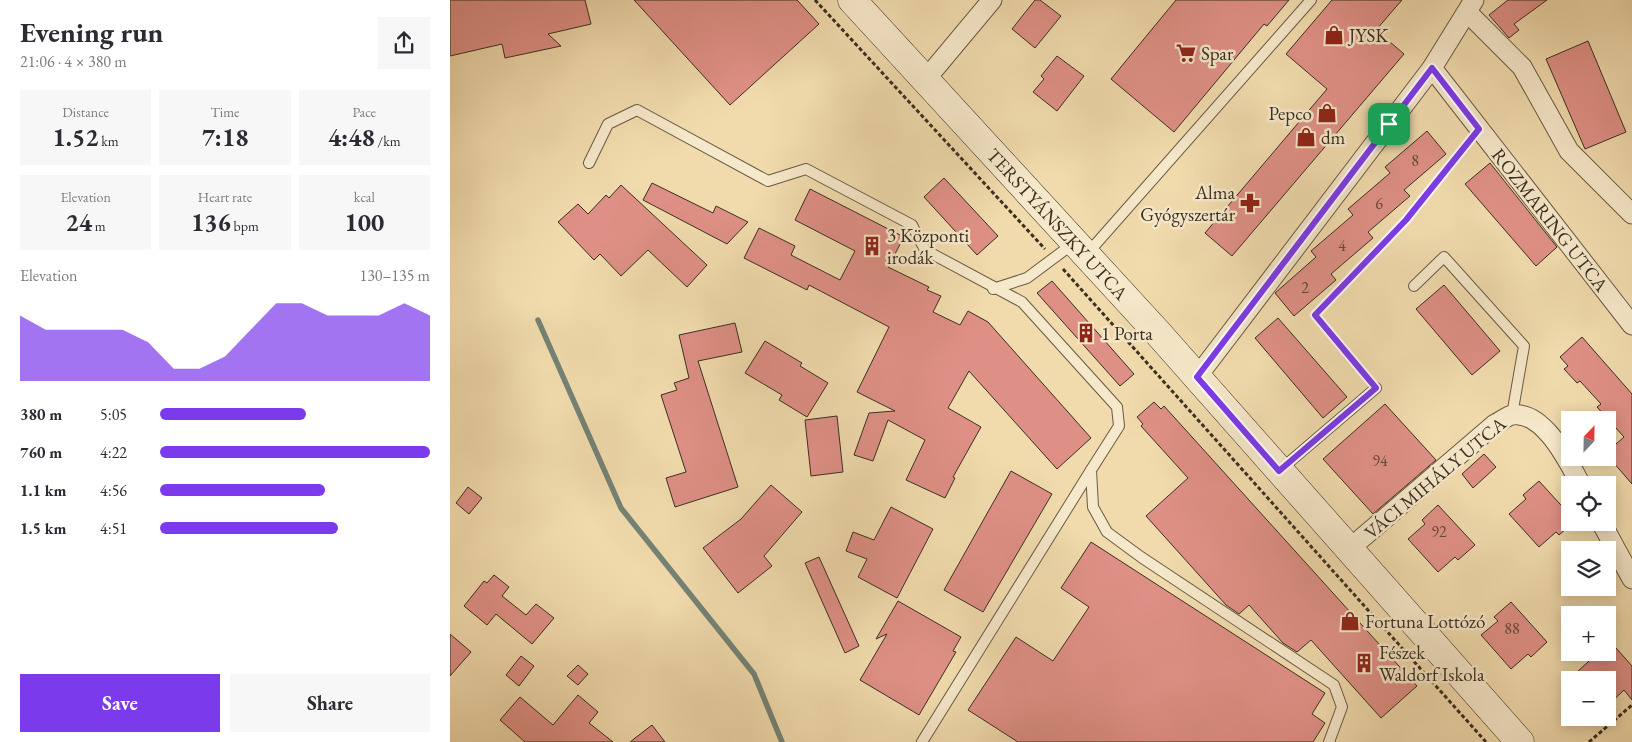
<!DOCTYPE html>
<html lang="en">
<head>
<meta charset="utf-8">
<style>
	:root { --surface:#fff; --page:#f7f7f7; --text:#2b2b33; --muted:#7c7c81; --accent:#7c3aed }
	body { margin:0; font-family:"EB Garamond",serif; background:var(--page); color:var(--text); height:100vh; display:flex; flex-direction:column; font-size:19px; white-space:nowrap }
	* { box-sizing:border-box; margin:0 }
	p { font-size:16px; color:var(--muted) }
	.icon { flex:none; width:28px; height:28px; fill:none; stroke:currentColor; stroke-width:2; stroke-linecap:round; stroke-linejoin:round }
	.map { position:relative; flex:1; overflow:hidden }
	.drawer { display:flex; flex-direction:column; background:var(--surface); width:450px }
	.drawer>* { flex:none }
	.needle { width:32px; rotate:22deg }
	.tools { position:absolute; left:1111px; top:411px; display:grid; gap:10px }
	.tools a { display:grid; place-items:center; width:55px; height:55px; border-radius:0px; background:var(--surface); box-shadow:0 2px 12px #0003; font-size:25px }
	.pin { position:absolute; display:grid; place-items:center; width:42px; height:42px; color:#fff; margin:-21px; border-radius:10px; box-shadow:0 2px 8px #0006 }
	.round { display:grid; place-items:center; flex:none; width:52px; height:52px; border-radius:0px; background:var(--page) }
	.summary { display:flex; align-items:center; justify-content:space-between; height:85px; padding:0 20px }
	h1 { font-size:28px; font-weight:700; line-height:38px }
	.metrics { display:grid; grid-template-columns:repeat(3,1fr); gap:8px; height:85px; padding:5px 20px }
	.metrics div { display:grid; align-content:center; border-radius:0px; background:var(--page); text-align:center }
	.metrics b { font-size:25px; font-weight:700 }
	.metrics small { font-size:14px; font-weight:400 }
	.metrics p { font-size:14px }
	.chart { height:140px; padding:10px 20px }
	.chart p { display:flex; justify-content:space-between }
	.chart svg { width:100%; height:90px; margin-top:5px; fill:var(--accent); opacity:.7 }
	.action { display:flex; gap:10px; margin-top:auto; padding:10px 20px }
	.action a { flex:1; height:58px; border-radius:0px; background:var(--accent); color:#fff; font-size:20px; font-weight:700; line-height:58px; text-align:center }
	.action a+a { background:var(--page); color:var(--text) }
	ul { padding:0 20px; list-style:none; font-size:16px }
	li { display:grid; grid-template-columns:80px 60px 1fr; align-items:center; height:38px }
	li i { height:12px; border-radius:6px; background:var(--accent) }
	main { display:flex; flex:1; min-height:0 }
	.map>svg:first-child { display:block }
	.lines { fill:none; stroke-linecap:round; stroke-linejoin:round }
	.stream { stroke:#748376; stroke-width:5.5 }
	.building { fill:#df9086; stroke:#3a2f21 }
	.lane-casing { stroke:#685a44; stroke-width:12 }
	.street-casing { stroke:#685a44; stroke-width:21 }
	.secondary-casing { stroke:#3a2f21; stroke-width:29 }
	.path { stroke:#3a2f21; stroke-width:3; stroke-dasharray:4 2.5; stroke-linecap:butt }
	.lane { stroke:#f6e8ca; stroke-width:10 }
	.street { stroke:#f6e8ca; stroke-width:19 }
	.secondary { stroke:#f6e8ca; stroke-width:28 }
	.route-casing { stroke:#fff; stroke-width:10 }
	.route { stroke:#7c3aed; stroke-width:6 }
	.labels { text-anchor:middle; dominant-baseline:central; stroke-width:5; stroke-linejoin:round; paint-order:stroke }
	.number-label { font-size:16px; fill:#63473a }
	.poi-label { font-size:19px; fill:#3a2f21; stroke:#f6e8ca; text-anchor:start }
	.street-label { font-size:19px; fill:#3a2f21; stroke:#f6e8ca }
</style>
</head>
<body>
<main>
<section class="drawer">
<div class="summary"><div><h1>Evening run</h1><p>21:06 · 4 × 380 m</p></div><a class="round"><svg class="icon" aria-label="share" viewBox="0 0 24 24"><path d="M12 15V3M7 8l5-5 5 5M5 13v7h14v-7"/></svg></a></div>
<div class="metrics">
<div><p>Distance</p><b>1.52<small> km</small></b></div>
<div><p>Time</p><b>7:18</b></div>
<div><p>Pace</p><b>4:48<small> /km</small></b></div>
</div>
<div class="metrics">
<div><p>Elevation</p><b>24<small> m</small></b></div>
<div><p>Heart rate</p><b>136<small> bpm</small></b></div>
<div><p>kcal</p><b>100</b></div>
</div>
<div class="chart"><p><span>Elevation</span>130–135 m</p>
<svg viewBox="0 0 160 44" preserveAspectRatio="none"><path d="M0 44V12L10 19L20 19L30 19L40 19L50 25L60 38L70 38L80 32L90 19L100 6L110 6L120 12L130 12L140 12L150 6L160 12V44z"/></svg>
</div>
<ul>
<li><b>380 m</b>5:05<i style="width:54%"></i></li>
<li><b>760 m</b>4:22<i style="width:100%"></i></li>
<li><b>1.1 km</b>4:56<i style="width:61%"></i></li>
<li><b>1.5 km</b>4:51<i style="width:66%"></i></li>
</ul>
<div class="action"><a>Save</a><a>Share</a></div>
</section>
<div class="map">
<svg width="1182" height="742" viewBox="0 0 1182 742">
	<rect width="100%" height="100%" fill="#f1dbad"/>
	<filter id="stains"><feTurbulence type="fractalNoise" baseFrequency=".004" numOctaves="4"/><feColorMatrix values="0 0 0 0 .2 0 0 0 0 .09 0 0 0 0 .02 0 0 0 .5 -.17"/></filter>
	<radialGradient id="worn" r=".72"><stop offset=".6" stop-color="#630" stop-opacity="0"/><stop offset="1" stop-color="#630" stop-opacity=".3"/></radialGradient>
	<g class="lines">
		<polyline class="stream" points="88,320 171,508 304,674 332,742"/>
	</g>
	<g class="building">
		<polygon points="0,0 135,0 141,24 98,34 111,46 55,58 52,44 0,56"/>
		<polygon points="184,0 347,0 369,24 280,105"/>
		<polygon points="585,0 590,0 611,16 585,48 562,29"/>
		<polygon points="726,0 839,0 817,26 814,24 724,132 661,79"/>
		<polygon points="882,0 952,0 926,30 954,54 782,256 755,233 877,89 836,54"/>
		<polygon points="1058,0 1097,0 1064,24 1069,30 1059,38 1039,15"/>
		<polygon points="1138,41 1176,132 1135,149 1096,59"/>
		<polygon points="607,56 634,76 607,111 583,92 594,79 591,76"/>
		<polygon points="977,131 996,154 954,190 960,196 918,232 923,238 881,274 886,280 844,316 825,293 866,257 861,251 903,215 898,209 940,173 935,167"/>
		<polygon points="1040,163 1107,247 1086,266 1015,184"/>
		<polygon points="494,178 548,236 527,255 474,197"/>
		<polygon points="202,183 263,213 266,206 298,222 277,244 193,200"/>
		<polygon points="171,185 257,265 237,287 198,250 171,276 150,254 144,260 108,222 128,204 138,214 156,195 159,198"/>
		<polygon points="360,189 454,237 438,267 479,287 477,290 491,296 483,312 510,325 518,311 538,322 641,438 607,469 519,371 498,408 531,427 503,477 505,478 495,498 456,480 475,440 438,420 423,461 404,455 419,413 445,411 407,392 439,327 359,285 357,290 294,258 309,228 345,246 341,255 390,280 405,251 345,220"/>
		<polygon points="602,281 684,374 670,386 587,293"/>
		<polygon points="994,285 1050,351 1022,375 966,309"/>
		<polygon points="828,318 897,397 873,418 805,338"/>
		<polygon points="285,323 292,352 248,361 288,487 225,507 216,478 236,472 211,395 227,390 224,383 239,378 229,335"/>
		<polygon points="1132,337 1182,394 1182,484 1163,462 1166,460 1158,451 1174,437 1147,407 1151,404 1130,381 1127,383 1114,369 1118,366 1110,357"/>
		<polygon points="315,341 352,363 350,366 378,383 357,417 329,400 332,395 295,373"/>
		<polygon points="704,402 711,409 714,406 967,686 931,718 861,640 847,652 833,643 799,605 789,614 776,605 696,516 738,478 691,426 693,424 687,417"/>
		<polygon points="935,404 986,460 923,514 873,459"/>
		<polygon points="387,416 393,472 361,476 355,420"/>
		<polygon points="1034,454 1046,467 1023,488 1012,474"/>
		<polygon points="561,471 602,494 533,612 494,590"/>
		<polygon points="1089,481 1120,515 1120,522 1124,522 1109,535 1106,532 1089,547 1059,514 1076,499 1073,495"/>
		<polygon points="321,485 352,512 314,556 322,566 288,593 253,548 291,519"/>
		<polygon points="18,487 32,498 19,514 6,503"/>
		<polygon points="988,505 1025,545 1008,560 1005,557 988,572 958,539 975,524 972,520"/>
		<polygon points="441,507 483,529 447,598 408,577 417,559 396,551 403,532 424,540"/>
		<polygon points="641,542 875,693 862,714 875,723 863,742 568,742 518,710 566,637 603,661 639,607 611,588"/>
		<polygon points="369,557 409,646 395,653 355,563"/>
		<polygon points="44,575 59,587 52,596 76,615 86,604 104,618 82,644 46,614 37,625 14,606 34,581 37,583"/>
		<polygon points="448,601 511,637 503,651 506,652 469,715 410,680 437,634 426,639"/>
		<polygon points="1061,602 1097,642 1081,657 1078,654 1061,669 1031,635 1048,621 1044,617"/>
		<polygon points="0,634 21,652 0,676"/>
		<polygon points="1158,639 1182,666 1182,700 1174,690 1158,705 1158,680 1134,680 1127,672 1149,652 1158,652"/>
		<polygon points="71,656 84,666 69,686 56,675"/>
		<polygon points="128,665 138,674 128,685 117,676"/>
		<polygon points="128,695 148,712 139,723 163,742 75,742 50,720 70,697 103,725"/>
		<polygon points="202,725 215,742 180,742"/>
	</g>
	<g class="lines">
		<defs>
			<g id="lane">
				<polyline points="139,163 158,124 187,110 318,181 356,169 462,225 475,250 572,302 667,407 669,426 641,470 643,507 657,532 691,557 884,685 892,707 879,742"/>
				<polyline points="637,254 861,0"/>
				<polyline points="964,286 994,257 1074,346 1062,415"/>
				<polyline points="543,289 577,278 624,243"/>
				<polyline points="830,470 926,388"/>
				<polyline points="472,742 641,470"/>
			</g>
			<g id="street">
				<polyline points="1018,13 1072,67 1119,151 1182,214"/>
				<polyline points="982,68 1182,325"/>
				<polyline points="476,79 542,0"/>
				<polyline points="747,377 982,68 1024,0"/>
				<polyline points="1151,522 1182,579"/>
				<path d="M898,550l147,-126c5,-2 12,-8 17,-9 32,-5 57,48 69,70"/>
			</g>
			<g id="secondary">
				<path id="s1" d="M402,0l306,333 362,409"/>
			</g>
		</defs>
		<use href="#lane" class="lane-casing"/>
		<use href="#street" class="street-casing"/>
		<use href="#secondary" class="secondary-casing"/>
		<g class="path">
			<polyline points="365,0 595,249"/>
			<polyline points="613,269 1036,742"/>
			<polyline points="917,377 865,315 955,220 1018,143"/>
			<polyline points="1139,742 1182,705"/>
		</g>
		<use href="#lane" class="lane"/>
		<use href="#street" class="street"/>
		<use href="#secondary" class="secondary"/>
	</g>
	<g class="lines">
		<defs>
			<polygon id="route" points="982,68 1029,129 956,220 865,315 926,388 829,471 747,377"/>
		</defs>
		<use href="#route" class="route-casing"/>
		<use href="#route" class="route"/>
	</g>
	<defs>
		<symbol id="shop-bare" viewBox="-9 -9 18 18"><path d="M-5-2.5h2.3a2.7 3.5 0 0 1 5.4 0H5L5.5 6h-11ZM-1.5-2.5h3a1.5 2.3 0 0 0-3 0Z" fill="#8f2418" stroke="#f6e8ca" stroke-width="2.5" paint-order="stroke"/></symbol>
		<symbol id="supermarket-bare" viewBox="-9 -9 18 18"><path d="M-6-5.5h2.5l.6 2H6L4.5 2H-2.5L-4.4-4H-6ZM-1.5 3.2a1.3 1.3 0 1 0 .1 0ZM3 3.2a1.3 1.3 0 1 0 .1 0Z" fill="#8f2418" stroke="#f6e8ca" stroke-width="2.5" paint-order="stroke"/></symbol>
		<symbol id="pharmacy-bare" viewBox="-9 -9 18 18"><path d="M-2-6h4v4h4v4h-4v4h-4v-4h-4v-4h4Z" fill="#8f2418" stroke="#f6e8ca" stroke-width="2.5" paint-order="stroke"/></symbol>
		<symbol id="building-bare" viewBox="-9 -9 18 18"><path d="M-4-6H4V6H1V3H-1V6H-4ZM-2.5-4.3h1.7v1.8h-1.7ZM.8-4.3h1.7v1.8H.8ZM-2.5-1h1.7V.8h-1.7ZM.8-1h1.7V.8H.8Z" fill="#8f2418" stroke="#f6e8ca" stroke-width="2.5" paint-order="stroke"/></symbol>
	</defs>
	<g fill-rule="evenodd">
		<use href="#shop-bare" x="870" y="21" width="28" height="28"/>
		<use href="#supermarket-bare" x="722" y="39" width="28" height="28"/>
		<use href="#shop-bare" x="863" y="99" width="28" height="28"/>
		<use href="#shop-bare" x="842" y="123" width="28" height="28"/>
		<use href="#pharmacy-bare" x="786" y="189" width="28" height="28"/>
		<use href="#building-bare" x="408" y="232" width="28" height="28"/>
		<use href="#building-bare" x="622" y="319" width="28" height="28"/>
		<use href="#shop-bare" x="886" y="607" width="28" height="28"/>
		<use href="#building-bare" x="900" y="649" width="28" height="28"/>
	</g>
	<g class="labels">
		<g class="number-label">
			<text x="965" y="160">8</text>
			<text x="929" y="203">6</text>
			<text x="892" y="245">4</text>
			<text x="855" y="287">2</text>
			<text x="930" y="460">94</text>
			<text x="989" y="531">92</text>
			<text x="1062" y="628">88</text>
		</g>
		<g class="poi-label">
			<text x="899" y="35">JYSK</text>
			<text x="751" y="53">Spar</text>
			<text x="862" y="113" text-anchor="end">Pepco</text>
			<text x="871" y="137">dm</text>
			<text x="785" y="192" text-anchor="end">Alma<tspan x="785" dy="22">Gyógyszertár</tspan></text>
			<text x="437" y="235">3 Központi<tspan x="437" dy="22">irodák</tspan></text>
			<text x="651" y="333">1 Porta</text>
			<text x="915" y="621">Fortuna Lottózó</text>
			<text x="929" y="652">Fészek<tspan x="929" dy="22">Waldorf Iskola</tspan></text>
		</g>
		<g class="street-label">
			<text transform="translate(1100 220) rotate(52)">ROZMARING UTCA</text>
			<text stroke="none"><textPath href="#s1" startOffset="304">TERSTYÁNSZKY UTCA</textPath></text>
			<text transform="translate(985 478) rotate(-40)">VÁCI MIHÁLY UTCA</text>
		</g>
	</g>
	<rect width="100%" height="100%" filter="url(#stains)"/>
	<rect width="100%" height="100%" fill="url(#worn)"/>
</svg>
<div class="tools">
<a><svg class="needle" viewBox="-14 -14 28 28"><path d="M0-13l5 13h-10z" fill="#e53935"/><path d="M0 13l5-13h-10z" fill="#7c7c81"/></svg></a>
<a><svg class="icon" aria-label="locate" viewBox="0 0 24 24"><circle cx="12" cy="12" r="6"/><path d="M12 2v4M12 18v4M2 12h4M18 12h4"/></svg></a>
<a><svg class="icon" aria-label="layers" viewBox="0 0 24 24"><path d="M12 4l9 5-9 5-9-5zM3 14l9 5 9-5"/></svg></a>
<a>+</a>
<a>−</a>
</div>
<div class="pin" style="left:939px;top:124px;background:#1e9e55"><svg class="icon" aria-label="arrive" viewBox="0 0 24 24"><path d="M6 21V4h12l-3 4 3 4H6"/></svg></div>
</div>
</main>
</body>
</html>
